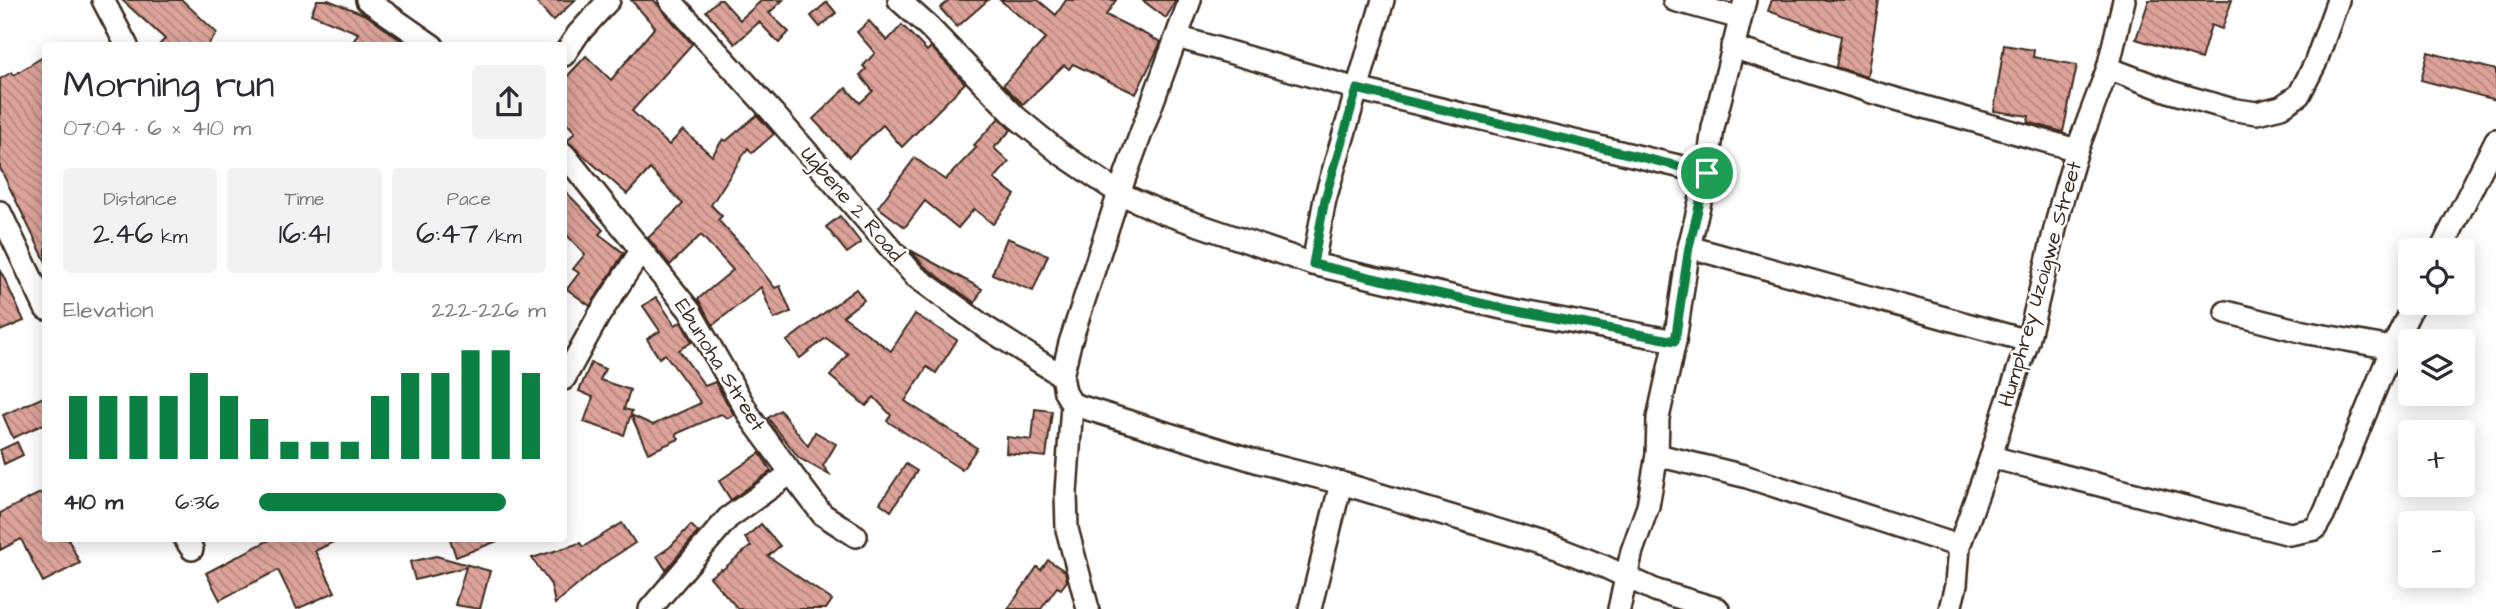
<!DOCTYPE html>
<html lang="en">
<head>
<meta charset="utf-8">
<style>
	:root { --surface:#fff; --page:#f2f2f3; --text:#2b2b33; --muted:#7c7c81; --accent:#0b8043 }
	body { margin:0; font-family:"Architects Daughter",sans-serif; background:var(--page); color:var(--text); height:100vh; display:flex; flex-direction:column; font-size:26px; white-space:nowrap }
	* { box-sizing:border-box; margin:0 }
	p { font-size:23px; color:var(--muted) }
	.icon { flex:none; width:38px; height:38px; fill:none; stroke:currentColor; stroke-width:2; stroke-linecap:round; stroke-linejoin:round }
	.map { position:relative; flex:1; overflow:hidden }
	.sheet { position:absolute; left:42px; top:42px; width:525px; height:500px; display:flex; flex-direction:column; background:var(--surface); border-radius:7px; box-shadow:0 4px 18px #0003 }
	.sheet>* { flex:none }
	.buttons { position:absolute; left:2398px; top:238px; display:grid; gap:14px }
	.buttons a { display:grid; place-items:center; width:77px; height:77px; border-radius:7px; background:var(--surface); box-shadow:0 4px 18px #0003; font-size:35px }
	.pin { position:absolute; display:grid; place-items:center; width:60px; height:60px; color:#fff; margin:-30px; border:4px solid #fff; border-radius:50%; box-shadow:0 2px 7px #0007 }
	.round { display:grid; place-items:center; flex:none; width:74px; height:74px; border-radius:7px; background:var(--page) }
	.summary { display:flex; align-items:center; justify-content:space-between; height:119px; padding:0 21px }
	h1 { font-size:38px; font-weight:600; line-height:52px }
	.figures { display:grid; grid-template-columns:repeat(3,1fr); gap:10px; height:119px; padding:7px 21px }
	.figures div { display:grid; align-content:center; border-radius:7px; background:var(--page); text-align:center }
	.figures b { font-size:30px; font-weight:600 }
	.figures small { font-size:19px; font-weight:400 }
	.figures p { font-size:19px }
	.chart { height:196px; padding:14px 21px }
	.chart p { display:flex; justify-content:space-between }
	.chart svg { width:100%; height:126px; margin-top:7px; stroke:var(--accent); stroke-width:6 }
	ul { padding:0 21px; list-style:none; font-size:23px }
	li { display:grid; grid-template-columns:112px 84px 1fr; align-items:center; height:52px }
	li i { height:18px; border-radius:9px; background:var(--accent) }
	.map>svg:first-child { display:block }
	.building { fill:url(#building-back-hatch); stroke:#3b2a1e; stroke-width:2 }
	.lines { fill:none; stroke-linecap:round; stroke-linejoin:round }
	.minor-casing { stroke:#3b2a1e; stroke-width:26 }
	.minor { stroke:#fff; stroke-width:21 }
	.route-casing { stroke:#fff; stroke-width:14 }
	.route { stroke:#0b8043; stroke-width:9 }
	.labels { text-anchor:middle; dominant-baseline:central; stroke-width:5; stroke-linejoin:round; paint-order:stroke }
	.street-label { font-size:21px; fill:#3b2a1e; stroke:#fff }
</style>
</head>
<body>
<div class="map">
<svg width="2496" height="609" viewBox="0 0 2496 609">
	<defs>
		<pattern id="building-back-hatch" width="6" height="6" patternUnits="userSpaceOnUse" patternTransform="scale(1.75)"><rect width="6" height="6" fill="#dda39b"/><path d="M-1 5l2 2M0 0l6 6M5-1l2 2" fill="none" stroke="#b4857e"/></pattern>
	</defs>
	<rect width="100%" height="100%" fill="#fff"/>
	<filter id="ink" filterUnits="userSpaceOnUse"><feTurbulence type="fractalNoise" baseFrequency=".0143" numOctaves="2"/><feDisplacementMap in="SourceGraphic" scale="14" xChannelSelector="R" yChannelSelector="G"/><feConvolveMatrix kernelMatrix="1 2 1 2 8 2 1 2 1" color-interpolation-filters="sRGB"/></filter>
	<g filter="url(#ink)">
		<g class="building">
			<polygon points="122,0 182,0 217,33 207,46 158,46 165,39"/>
			<polygon points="317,0 328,0 366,15 409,46 351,46 358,33 311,14"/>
			<polygon points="534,0 575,0 553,21"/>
			<polygon points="631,0 654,0 692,44 632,111 669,145 683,130 712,156 723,139 726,141 757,115 774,134 752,153 748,148 711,205 722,216 718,220 744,248 775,288 780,286 791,312 774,319 761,287 713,325 698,299 733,270 701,235 670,265 648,238 683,204 650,169 627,194 567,141 575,132 564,120 564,80 586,56 611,80 655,27"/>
			<polygon points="718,0 722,0 740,20 762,0 783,0 769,13 789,32 779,43 759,22 735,44 706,11"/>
			<polygon points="950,0 988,0 957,27 940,8"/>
			<polygon points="1000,0 1038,0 1056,15 1066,0 1116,0 1106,15 1161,42 1136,94 1073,64 1069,69 1064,65 1023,104 1003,85 1046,38"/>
			<polygon points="1142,0 1176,0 1166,18"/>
			<polygon points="1772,0 1879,0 1867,77 1836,67 1841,36 1768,11"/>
			<polygon points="2149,0 2232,0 2222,29 2211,25 2201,59 2136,39"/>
			<polygon points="827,2 836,13 820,27 811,16"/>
			<polygon points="869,21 887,41 902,25 927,51 931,47 965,83 902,147 883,125 849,157 813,119 846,88 860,103 873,91 860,75 866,69 863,66 875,53 857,32"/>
			<polygon points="2004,45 2034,50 2033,57 2077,65 2063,132 2028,122 2029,116 1994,111"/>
			<polygon points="2428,52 2496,70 2496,100 2421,80"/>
			<polygon points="46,55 46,262 0,168 0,79 12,72 14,75"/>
			<polygon points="999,118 1011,130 994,148 1009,162 994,179 1015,195 993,224 974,209 958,228 925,201 905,227 878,207 915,158 945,180 977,147 974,145"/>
			<polygon points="564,190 603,230 599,234 624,253 590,306 567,289 579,273 573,269 585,254 564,232"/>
			<polygon points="840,216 861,243 847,253 826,227"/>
			<polygon points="1007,238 1048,255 1033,291 992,274"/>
			<polygon points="910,250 982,289 975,303 924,266"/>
			<polygon points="0,269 24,321 0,331"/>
			<polygon points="856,289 864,300 843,316 891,351 915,314 957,340 936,373 927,367 905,401 977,448 962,470 887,421 891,415 874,397 866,406 830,376 848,354 826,338 800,358 787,341"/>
			<polygon points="656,297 675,325 681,322 692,342 679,350 705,386 715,382 734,415 728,418 721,414 676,434 679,439 648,453 631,415 653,425 701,403 665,354 659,358 647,339 660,331 643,306"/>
			<polygon points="591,363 605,369 600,380 630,390 624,409 632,411 624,435 584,422 593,397 579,391"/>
			<polygon points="46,396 46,423 13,438 3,415"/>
			<polygon points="1035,409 1052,411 1046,457 1006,453 1007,437 1032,440"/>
			<polygon points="780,410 808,446 815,432 836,444 823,466 831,476 799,458 768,418"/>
			<polygon points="17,442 23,455 4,464 0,450"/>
			<polygon points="760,453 771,471 731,500 719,481"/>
			<polygon points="906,464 917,471 891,511 880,503"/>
			<polygon points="46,490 46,539 68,539 80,563 43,582 21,539 0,550 0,513"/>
			<polygon points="622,523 635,543 604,563 555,604 551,585 532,558 580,543 583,547"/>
			<polygon points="761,524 780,546 768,556 832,600 826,609 738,609 710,577 721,569 722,570 751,546 745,538"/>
			<polygon points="691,525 698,532 666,570 657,556 670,547"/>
			<polygon points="271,539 339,539 315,551 335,592 297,609 278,570 220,600 206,573"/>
			<polygon points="450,539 500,539 500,540 456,557"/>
			<polygon points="436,556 490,571 480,609 455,605 466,567 415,580 410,562"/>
			<polygon points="1048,560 1065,571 1067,581 1061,589 1057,587 1041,609 1008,609 1037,567 1041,570"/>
		</g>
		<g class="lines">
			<defs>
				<g id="minor">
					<polyline points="103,0 127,46"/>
					<polyline points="367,0 433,46"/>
					<polyline points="670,0 773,113 915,276 982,325 1062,376"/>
					<polyline points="899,0 929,27 1016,117 1060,153 1119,193 1161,212 1313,264 1502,308 1675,341"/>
					<polyline points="1674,0 1740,18"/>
					<polyline points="1177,37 1357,89 1707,173"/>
					<polyline points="1732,47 1875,93 2077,150"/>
					<polyline points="564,55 578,34 609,0"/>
					<polyline points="2108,68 2171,92 2230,109 2257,113 2281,107 2299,95 2315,64 2338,0"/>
					<polyline points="564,154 690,311 752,420 791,473 822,514 856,536"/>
					<polyline points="0,212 46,309"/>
					<polyline points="1689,247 2028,341"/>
					<polyline points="2441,250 2496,140"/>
					<polyline points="1313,264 1325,199 1383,0"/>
					<polyline points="2226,312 2308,333 2392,348"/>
					<polyline points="564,379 598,317 641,251"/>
					<polyline points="1072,404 1259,462 1341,483 1557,548 1603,566 1657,591 1718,609"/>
					<polyline points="1657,455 1744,476 1959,546"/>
					<polyline points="1991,457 2290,534 2315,529 2325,512 2392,348 2414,303"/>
					<polyline points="185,539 192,549"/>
					<polyline points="650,609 728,518 791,473"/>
					<polyline points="1088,609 1067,529 1066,493 1072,404 1065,392 1062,376 1070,343 1119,193 1190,0"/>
					<polyline points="1310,609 1341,483"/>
					<polyline points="1619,609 1632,551 1648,506 1657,455 1658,418 1675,341 1689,247 1707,173 1713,128 1745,0"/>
					<polyline points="1950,609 1956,585 1959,546 1991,457 2004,412 2028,341 2061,204 2077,150 2108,68 2124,0"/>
				</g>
			</defs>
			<use href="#minor" class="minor-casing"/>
			<use href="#minor" class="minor"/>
		</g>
	</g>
	<g class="lines" filter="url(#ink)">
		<defs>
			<polygon id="route" points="1357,89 1707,173 1689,247 1675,341 1502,308 1313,264 1325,199"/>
		</defs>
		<use href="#route" class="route-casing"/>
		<use href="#route" class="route"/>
	</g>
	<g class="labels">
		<g class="street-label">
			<text transform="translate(852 204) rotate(49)">Ugbene 2 Road</text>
			<text transform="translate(2040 284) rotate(-74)">Humphrey Uzoigwe Street</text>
			<text transform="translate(720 365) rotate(58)">Ebunoha Street</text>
		</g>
	</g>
</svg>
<div class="buttons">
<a><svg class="icon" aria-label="locate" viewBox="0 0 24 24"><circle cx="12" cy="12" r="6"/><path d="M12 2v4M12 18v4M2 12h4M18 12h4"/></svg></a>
<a><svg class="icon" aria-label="layers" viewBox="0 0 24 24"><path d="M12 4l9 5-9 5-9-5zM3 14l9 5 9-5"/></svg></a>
<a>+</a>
<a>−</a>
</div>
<div class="pin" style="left:1707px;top:173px;background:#1e9e55"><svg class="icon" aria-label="arrive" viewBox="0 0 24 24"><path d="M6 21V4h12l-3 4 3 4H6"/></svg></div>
<section class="sheet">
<div class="summary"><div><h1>Morning run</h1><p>07:04 · 6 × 410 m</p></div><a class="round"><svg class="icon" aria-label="share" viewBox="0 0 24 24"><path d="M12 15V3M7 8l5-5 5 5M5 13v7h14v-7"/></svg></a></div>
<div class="figures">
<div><p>Distance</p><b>2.46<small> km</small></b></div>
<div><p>Time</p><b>16:41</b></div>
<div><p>Pace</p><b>6:47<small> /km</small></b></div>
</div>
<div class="chart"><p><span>Elevation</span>222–226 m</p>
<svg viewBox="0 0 160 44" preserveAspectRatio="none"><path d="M5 44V22M15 44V22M25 44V22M35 44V22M45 44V14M55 44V22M65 44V30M75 44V38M85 44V38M95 44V38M105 44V22M115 44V14M125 44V14M135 44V6M145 44V6M155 44V14"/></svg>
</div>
<ul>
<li><b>410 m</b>6:36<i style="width:86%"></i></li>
</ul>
</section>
</div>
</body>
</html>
